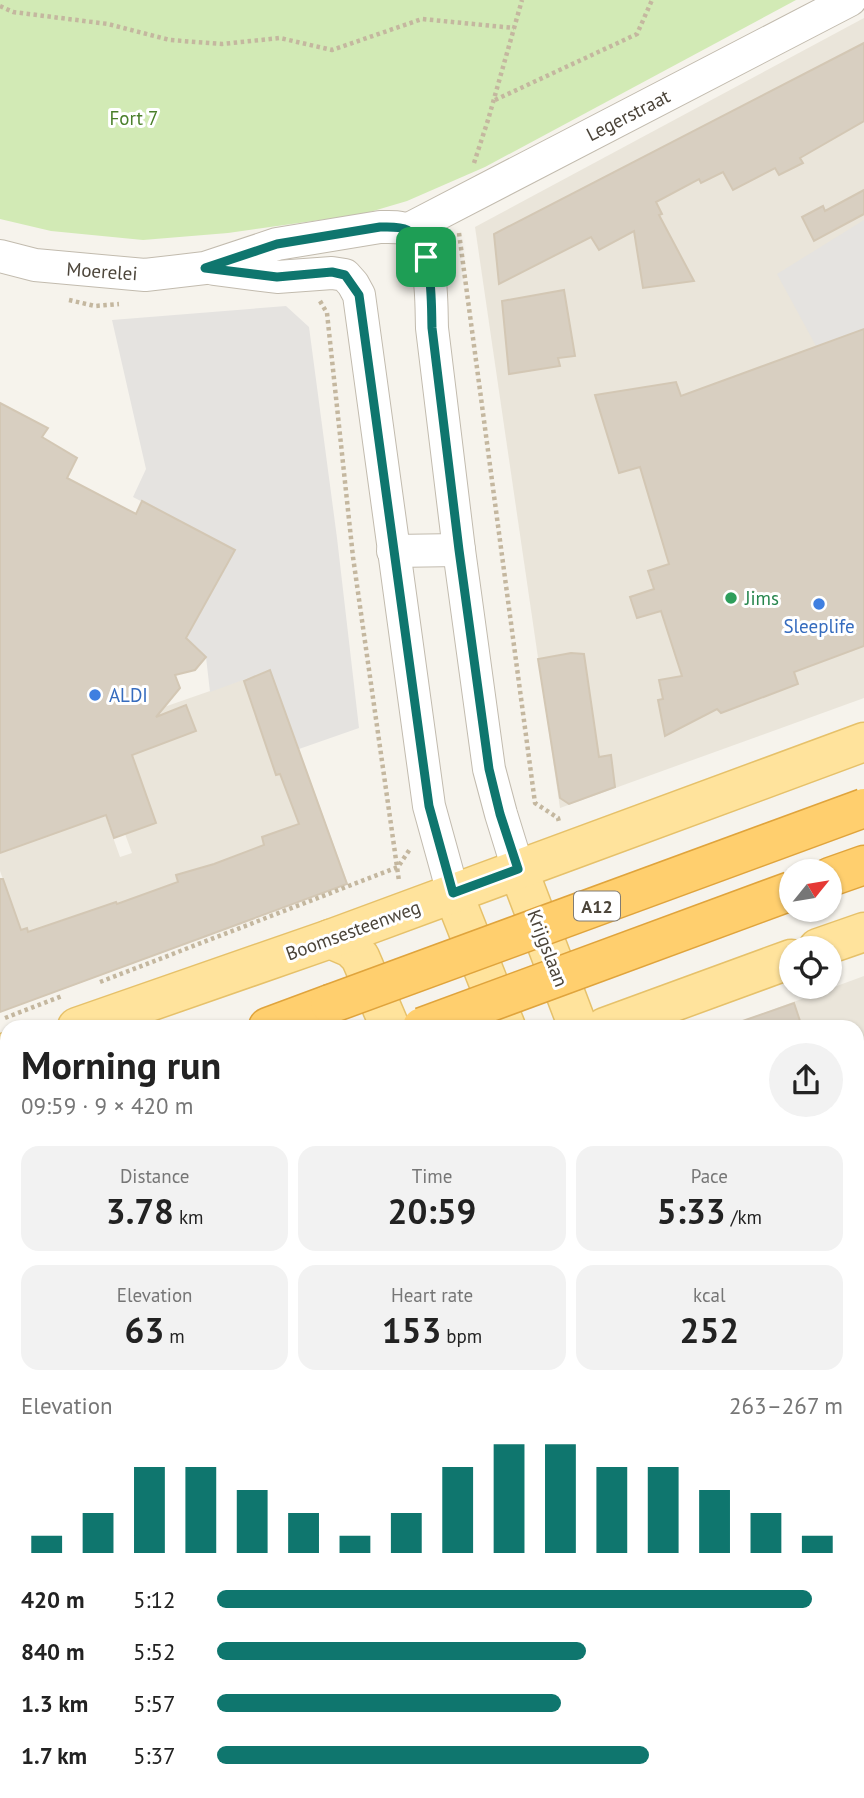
<!DOCTYPE html>
<html lang="en">
<head>
<meta charset="utf-8">
<style>
	:root { --surface:#fff; --page:#f2f2f2; --text:#222; --muted:#767676; --accent:#0f766e }
	body { margin:0; font-family:"PT Sans",sans-serif; background:var(--page); color:var(--text); height:100vh; display:flex; flex-direction:column; font-size:26px; white-space:nowrap }
	* { box-sizing:border-box; margin:0 }
	p { font-size:23px; color:var(--muted) }
	.icon { flex:none; width:38px; height:38px; fill:none; stroke:currentColor; stroke-width:2; stroke-linecap:round; stroke-linejoin:round }
	.map { position:relative; flex:1; overflow:hidden }
	.panel { position:absolute; left:0px; top:1020px; width:864px; height:779px; display:flex; flex-direction:column; background:var(--surface); border-radius:21px 21px 0 0; box-shadow:0 2px 5px #0004 }
	.panel>* { flex:none }
	.needle { width:46px; rotate:60deg }
	.buttons { position:absolute; left:779px; top:859px; display:grid; gap:14px }
	.buttons a { display:grid; place-items:center; width:63px; height:63px; border-radius:50%; background:var(--surface); box-shadow:0 2px 5px #0004; font-size:35px }
	.pin { position:absolute; display:grid; place-items:center; width:60px; height:60px; color:#fff; margin:-30px; border-radius:14px; box-shadow:0 4px 10px #0006 }
	.round { display:grid; place-items:center; flex:none; width:74px; height:74px; border-radius:37px; background:var(--page) }
	.summary { display:flex; align-items:center; justify-content:space-between; height:119px; padding:0 21px }
	h1 { font-size:38px; font-weight:800; line-height:52px }
	.metrics { display:grid; grid-template-columns:repeat(3,1fr); gap:10px; height:119px; padding:7px 21px }
	.metrics div { display:grid; align-content:center; border-radius:18px; background:var(--page); text-align:center }
	.metrics b { font-size:35px; font-weight:800 }
	.metrics small { font-size:19px; font-weight:400 }
	.metrics p { font-size:19px }
	.chart { height:196px; padding:14px 21px }
	.chart p { display:flex; justify-content:space-between }
	.chart svg { width:100%; height:126px; margin-top:7px; stroke:var(--accent); stroke-width:6 }
	ul { padding:0 21px; list-style:none; font-size:23px }
	li { display:grid; grid-template-columns:112px 84px 1fr; align-items:center; height:52px }
	li i { height:18px; border-radius:9px; background:var(--accent) }
	.map>svg:first-child { display:block }
	.residential { fill:#eae5da }
	.commercial { fill:#f7ead8 }
	.industrial { fill:#e6e2dd }
	.green { fill:#d2eab5 }
	.parking { fill:#e5e3e0 }
	.building { fill:#d8cfc1; stroke:#d3c7b4; stroke-width:2 }
	.lines { fill:none; stroke-linecap:round; stroke-linejoin:round }
	.minor-casing { stroke:#c2bbae; stroke-width:34 }
	.major-casing { stroke:#e6c16a; stroke-width:41 }
	.highway-casing { stroke:#e0a43c; stroke-width:41 }
	.path { stroke:#c4b79f; stroke-width:4.5; stroke-dasharray:3.5 3.5; stroke-linecap:butt }
	.minor { stroke:#fff; stroke-width:32 }
	.major { stroke:#ffe39c; stroke-width:38 }
	.highway { stroke:#ffcf6e; stroke-width:38 }
	.highway-bridge-casing { stroke:#e0a43c; stroke-width:41; stroke-linecap:butt }
	.highway-bridge { stroke:#ffcf6e; stroke-width:38 }
	.route-casing { stroke:#fff; stroke-width:14 }
	.route { stroke:#0f766e; stroke-width:9 }
	.leisure-dot { fill:#2e9e5b; stroke:#fff; stroke-width:2.5 }
	.shop-dot { fill:#3f7fe0; stroke:#fff; stroke-width:2.5 }
	.labels { text-anchor:middle; dominant-baseline:central; stroke-width:6; stroke-linejoin:round; paint-order:stroke }
	.shield { fill:#fff; stroke:#817c74; stroke-width:2 }
	.shield-label { font-size:18px; font-weight:bold; fill:#4b4439 }
	.street-label { font-size:19px; fill:#4b4439; stroke:#fff }
	.park-label { font-size:19px; fill:#4a7f2a; stroke:#fff }
	.leisure-label { font-size:19px; fill:#27864d; stroke:#fff; text-anchor:start }
	.shop-label { font-size:19px; fill:#366cbe; stroke:#fff }
</style>
</head>
<body>
<div class="map">
<svg width="864" height="1798" viewBox="0 0 864 1798">
	<rect width="100%" height="100%" fill="#f6f3ec"/>
	<g class="residential">
		<polygon points="864,18 864,698 560,808 475,227"/>
		<polygon points="270,670 348,884 45,996 0,871 0,836 19,846 88,822 94,810 105,815 120,857 132,853 125,834 156,823 128,744 144,714"/>
		<polygon points="864,976 864,1798 225,1798 224,1796 232,1792 858,1792 858,1027 725,1027"/>
	</g>
	<polygon class="commercial" points="7,1288 7,1792 109,1792 103,1798 0,1798 0,1291"/>
	<polygon class="industrial" points="109,1792 175,1792 181,1798 103,1798"/>
	<g class="green">
		<polygon points="0,0 796,0 485,167 407,201 363,214 228,233 143,240 51,231 0,219"/>
		<polygon points="858,1718 864,1735 864,1798 861,1798 858,1789"/>
	</g>
	<g class="parking">
		<polygon points="864,220 864,329 816,346 777,274"/>
		<polygon points="286,306 309,327 337,538 359,728 299,749 270,670 210,692 206,657 193,644 185,641 235,550 133,497 146,469 112,320"/>
		<polygon points="7,1295 7,1329 0,1331 0,1298"/>
	</g>
	<g class="building">
		<polygon points="864,43 864,121 800,158 803,163 779,175 775,168 733,190 723,172 701,183 699,179 656,202 662,214 659,215 694,281 643,288 634,231 599,250 591,237 499,284 494,234"/>
		<polygon points="864,190 864,214 814,241 802,217 823,206 825,211"/>
		<polygon points="564,290 575,356 558,358 560,366 509,374 502,301"/>
		<polygon points="864,329 864,646 794,672 798,684 721,713 717,709 665,736 658,700 663,699 659,680 682,676 661,611 637,618 630,597 654,589 648,571 669,564 640,467 619,473 595,395 676,382 681,396"/>
		<polygon points="0,403 48,428 42,437 77,458 67,478 136,514 142,501 235,550 186,638 206,657 195,670 175,675 180,688 156,717 186,705 196,731 132,755 156,823 114,838 106,815 0,853"/>
		<polygon points="571,653 584,654 599,757 611,755 615,787 569,804 560,798 538,659"/>
		<polygon points="270,670 347,884 0,1012 0,879 3,879 21,930 27,928 28,932 116,902 117,904 178,882 176,875 214,864 264,845 262,837 299,824 280,774 276,775 244,681"/>
		<polygon points="794,1003 802,1027 734,1027 734,1024"/>
	</g>
	<g class="lines">
		<defs>
			<g id="minor">
				<polyline points="407,230 850,0"/>
				<path d="M0,256l35,9 110,10 60,-7 72,-24 103,-17c8,0 20,-1 27,3 27,16 24,71 25,98l27,222 30,219 12,45 17,55"/>
				<polyline points="214,269 277,277 332,273 345,275 353,284 359,295 429,806 453,893"/>
				<polyline points="393,551 459,550"/>
				<polyline points="858,1654 864,1668"/>
				<polyline points="858,1700 864,1710"/>
				<polyline points="819,1792 821,1798"/>
				<polyline points="149,1798 156,1792"/>
			</g>
			<g id="major">
				<polyline points="518,869 578,1027"/>
				<polyline points="453,893 506,1027"/>
				<polyline points="330,939 351,948 360,957 390,1027"/>
				<polyline points="818,948 864,932"/>
				<polyline points="77,1027 330,939 864,742"/>
				<polyline points="605,1027 791,959"/>
				<polyline points="0,1054 7,1052"/>
				<polyline points="0,1249 7,1246"/>
			</g>
			<g id="highway">
				<polyline points="830,877 864,865"/>
				<polyline points="268,1027 330,1004"/>
				<polyline points="0,1126 7,1123"/>
				<polyline points="0,1181 7,1178"/>
			</g>
		</defs>
		<use href="#minor" class="minor-casing"/>
		<use href="#major" class="major-casing"/>
		<use href="#highway" class="highway-casing"/>
		<g class="path">
			<polyline points="0,6 13,12 108,24 170,40 222,44 280,38 332,50 422,19 514,28"/>
			<polyline points="495,100 637,34 652,0"/>
			<polyline points="474,163 488,120 522,0"/>
			<polyline points="459,233 535,803 558,818 559,822"/>
			<polyline points="69,300 95,306 119,304"/>
			<polyline points="320,301 327,313 353,557 399,881"/>
			<polyline points="100,982 398,867 410,849"/>
			<polyline points="5,1018 62,996"/>
			<polyline points="858,1577 864,1592"/>
		</g>
		<use href="#minor" class="minor"/>
		<use href="#major" class="major"/>
		<use href="#highway" class="highway"/>
		<defs>
			<g id="highway-bridge">
				<polyline points="330,1004 864,808"/>
				<polyline points="422,1027 791,891"/>
			</g>
		</defs>
		<use href="#highway-bridge" class="highway-bridge-casing"/>
		<use href="#highway-bridge" class="highway-bridge"/>
	</g>
	<g class="lines">
		<defs>
			<path id="route" d="M380,227c8,0 20,-1 27,3 27,15 24,71 25,98l27,222 30,219 11,45 18,55 -65,24 -24,-87 -70,-511 -14,-20 -13,-3 -55,5 -72,-9 72,-24z"/>
		</defs>
		<use href="#route" class="route-casing"/>
		<use href="#route" class="route"/>
	</g>
	<circle class="leisure-dot" cx="731" cy="598" r="7"/>
	<g class="shop-dot">
		<circle cx="819" cy="604" r="7"/>
		<circle cx="95" cy="695" r="7"/>
	</g>
	<g class="labels">
		<rect class="shield" x="574" y="891.5" width="46" height="29" rx="5"/>
		<g class="shield-label">
			<text x="597" y="906">A12</text>
		</g>
		<g class="street-label">
			<text transform="translate(628 115) rotate(-27)">Legerstraat</text>
			<text transform="translate(102 271) rotate(4)">Moerelei</text>
			<text transform="translate(353 930) rotate(-20)">Boomsesteenweg</text>
			<text transform="translate(548 948) rotate(69)">Krijgslaan</text>
		</g>
		<g class="park-label">
			<text x="134" y="118">Fort 7</text>
		</g>
		<g class="leisure-label">
			<text x="745" y="598">Jims</text>
		</g>
		<g class="shop-label">
			<text x="819" y="626">Sleeplife</text>
			<text x="109" y="695" text-anchor="start">ALDI</text>
		</g>
	</g>
</svg>
<div class="buttons">
<a><svg class="needle" viewBox="-14 -14 28 28"><path d="M0-13l5 13h-10z" fill="#e53935"/><path d="M0 13l5-13h-10z" fill="#767676"/></svg></a>
<a><svg class="icon" aria-label="locate" viewBox="0 0 24 24"><circle cx="12" cy="12" r="6"/><path d="M12 2v4M12 18v4M2 12h4M18 12h4"/></svg></a>
</div>
<div class="pin" style="left:426px;top:257px;background:#1e9e55"><svg class="icon" aria-label="arrive" viewBox="0 0 24 24"><path d="M6 21V4h12l-3 4 3 4H6"/></svg></div>
<section class="panel">
<div class="summary"><div><h1>Morning run</h1><p>09:59 · 9 × 420 m</p></div><a class="round"><svg class="icon" aria-label="share" viewBox="0 0 24 24"><path d="M12 15V3M7 8l5-5 5 5M5 13v7h14v-7"/></svg></a></div>
<div class="metrics">
<div><p>Distance</p><b>3.78<small> km</small></b></div>
<div><p>Time</p><b>20:59</b></div>
<div><p>Pace</p><b>5:33<small> /km</small></b></div>
</div>
<div class="metrics">
<div><p>Elevation</p><b>63<small> m</small></b></div>
<div><p>Heart rate</p><b>153<small> bpm</small></b></div>
<div><p>kcal</p><b>252</b></div>
</div>
<div class="chart"><p><span>Elevation</span>263–267 m</p>
<svg viewBox="0 0 160 44" preserveAspectRatio="none"><path d="M5 44V38M15 44V30M25 44V14M35 44V14M45 44V22M55 44V30M65 44V38M75 44V30M85 44V14M95 44V6M105 44V6M115 44V14M125 44V14M135 44V22M145 44V30M155 44V38"/></svg>
</div>
<ul>
<li><b>420 m</b>5:12<i style="width:95%"></i></li>
<li><b>840 m</b>5:52<i style="width:59%"></i></li>
<li><b>1.3 km</b>5:57<i style="width:55%"></i></li>
<li><b>1.7 km</b>5:37<i style="width:69%"></i></li>
</ul>
</section>
</div>
</body>
</html>
